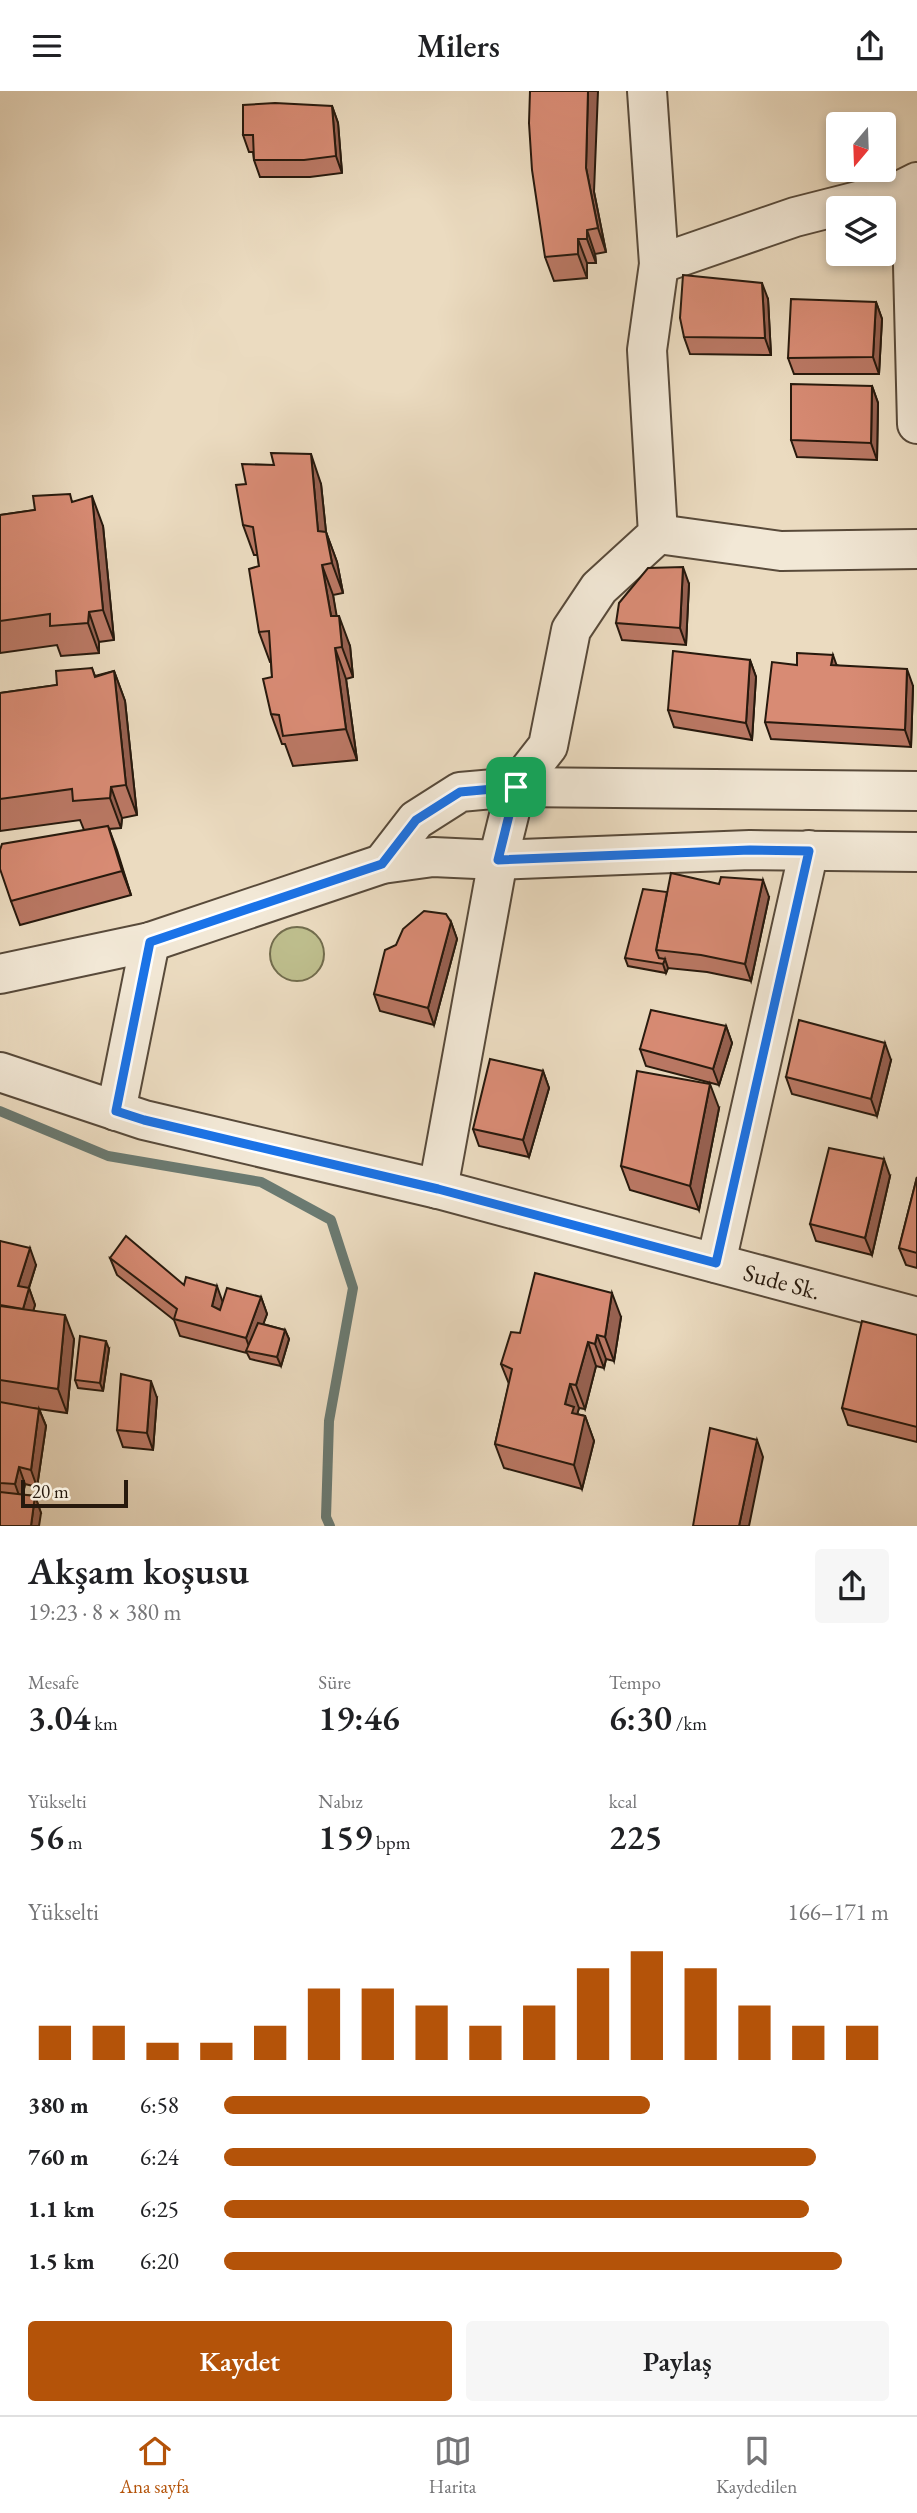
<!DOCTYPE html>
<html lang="tr">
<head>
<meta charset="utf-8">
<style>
	:root { --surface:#fff; --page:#f6f6f6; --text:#202124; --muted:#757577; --line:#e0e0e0; --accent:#b45309 }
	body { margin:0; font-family:"EB Garamond",serif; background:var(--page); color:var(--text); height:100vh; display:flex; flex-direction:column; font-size:26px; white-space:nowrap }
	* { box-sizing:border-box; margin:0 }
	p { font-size:23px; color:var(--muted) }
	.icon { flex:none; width:38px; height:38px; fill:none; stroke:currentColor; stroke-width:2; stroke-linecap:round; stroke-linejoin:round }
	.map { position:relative; height:1435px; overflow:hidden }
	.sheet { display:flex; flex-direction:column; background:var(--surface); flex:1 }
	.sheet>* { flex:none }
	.needle { width:46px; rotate:199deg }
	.buttons { position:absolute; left:826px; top:21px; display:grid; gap:14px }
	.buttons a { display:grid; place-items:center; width:70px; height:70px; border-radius:7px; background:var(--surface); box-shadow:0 4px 10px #0003; font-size:35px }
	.scale { position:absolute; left:21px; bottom:18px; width:107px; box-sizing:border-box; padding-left:7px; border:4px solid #27190d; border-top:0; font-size:19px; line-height:24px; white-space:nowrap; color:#27190d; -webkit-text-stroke:5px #f2e8d6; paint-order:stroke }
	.pin { position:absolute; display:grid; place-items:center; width:60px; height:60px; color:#fff; margin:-30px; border-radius:14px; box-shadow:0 4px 10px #0006 }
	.round { display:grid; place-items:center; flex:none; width:74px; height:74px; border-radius:7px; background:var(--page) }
	.headline { display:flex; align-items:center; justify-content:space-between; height:119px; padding:0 28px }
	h1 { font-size:38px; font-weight:600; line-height:52px }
	.metrics { display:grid; grid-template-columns:repeat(3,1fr); gap:10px; height:119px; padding:7px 28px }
	.metrics div { display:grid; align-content:center }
	.metrics b { font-size:35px; font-weight:600 }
	.metrics small { font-size:19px; font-weight:400 }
	.metrics p { font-size:19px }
	.chart { height:196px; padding:14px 28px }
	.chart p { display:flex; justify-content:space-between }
	.chart svg { width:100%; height:126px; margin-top:7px; stroke:var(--accent); stroke-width:6 }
	.button { display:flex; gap:14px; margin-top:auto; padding:14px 28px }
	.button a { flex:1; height:80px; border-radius:7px; background:var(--accent); color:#fff; font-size:28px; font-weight:600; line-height:80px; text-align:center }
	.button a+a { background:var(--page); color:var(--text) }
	ul { padding:0 28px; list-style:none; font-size:23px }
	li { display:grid; grid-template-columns:112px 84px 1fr; align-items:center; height:52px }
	li i { height:18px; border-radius:9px; background:var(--accent) }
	header { display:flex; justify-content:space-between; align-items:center; height:91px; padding:0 28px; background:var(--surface); font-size:32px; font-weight:600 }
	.tabs { display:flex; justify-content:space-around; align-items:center; height:98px; border-top:2px solid var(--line); background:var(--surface); font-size:19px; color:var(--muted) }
	.tabs a { display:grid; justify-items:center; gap:4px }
	.tabs .selected { color:var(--accent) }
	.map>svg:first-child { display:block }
	.park { fill:#bebe8d; stroke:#726c4d; stroke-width:2 }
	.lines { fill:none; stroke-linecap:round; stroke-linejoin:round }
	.stream { stroke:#6b7a71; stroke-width:10 }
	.minor-casing { stroke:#584a3a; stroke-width:42 }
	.minor { stroke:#f2e8d6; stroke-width:38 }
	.wall { fill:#ba7864; stroke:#27190d; stroke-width:2 }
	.shaded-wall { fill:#976151; stroke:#27190d; stroke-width:2 }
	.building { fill:#d88b74; stroke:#27190d; stroke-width:2 }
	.route-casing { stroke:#fff; stroke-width:14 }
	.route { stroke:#1a73e8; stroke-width:9 }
	.labels { text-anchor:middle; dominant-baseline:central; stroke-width:5; stroke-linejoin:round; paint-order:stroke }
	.street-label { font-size:24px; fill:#27190d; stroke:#f2e8d6 }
</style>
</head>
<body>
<header><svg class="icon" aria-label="menu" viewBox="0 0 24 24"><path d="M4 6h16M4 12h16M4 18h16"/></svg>Milers<svg class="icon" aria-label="share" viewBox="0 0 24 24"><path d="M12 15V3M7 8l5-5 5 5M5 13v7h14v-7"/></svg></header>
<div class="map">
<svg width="917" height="1435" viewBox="0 0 917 1435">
	<rect width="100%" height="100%" fill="#ebdbc0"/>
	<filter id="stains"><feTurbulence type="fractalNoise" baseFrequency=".00286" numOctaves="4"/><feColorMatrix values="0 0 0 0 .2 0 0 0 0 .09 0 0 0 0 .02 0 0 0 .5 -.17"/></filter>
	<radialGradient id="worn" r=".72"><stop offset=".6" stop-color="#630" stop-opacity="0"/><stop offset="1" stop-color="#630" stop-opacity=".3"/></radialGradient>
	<circle class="park" cx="297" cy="863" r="27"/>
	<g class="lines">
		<polyline class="stream" points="0,1020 108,1065 261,1091 331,1129 353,1197 329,1330 326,1426 330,1435"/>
		<defs>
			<g id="minor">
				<polyline points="901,99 912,135 917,333"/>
				<polyline points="659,173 795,126 901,99 917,91"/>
				<polyline points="658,443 781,460 917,458"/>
				<polyline points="382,773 416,729 460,701 516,696 917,700"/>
				<polyline points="0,883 150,851 382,773 433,766 498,769 750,759 917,761"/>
				<path id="s1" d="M0,981l144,48 294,69 479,128"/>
				<polyline points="116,1020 150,851"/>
				<polyline points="438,1098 498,769 516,696 548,655 571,539 599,497 658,443 647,259 659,173 647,0"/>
				<polyline points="716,1172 809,759"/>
			</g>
		</defs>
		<use href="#minor" class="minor-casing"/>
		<use href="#minor" class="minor"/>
	</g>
	<g class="wall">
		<polygon points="332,15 338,32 342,82 310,86 260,86 254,69 253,61 249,61 243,44"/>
		<polygon points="594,101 606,161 595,163 596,172 587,172 587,187 554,190 545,166"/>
		<polygon points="768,208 771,264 690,263 684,246"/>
		<polygon points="876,211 882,228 879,283 794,283 788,267"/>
		<polygon points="872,295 878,312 877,369 797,366 791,349"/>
		<polygon points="321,393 326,441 337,471 343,502 333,504 336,525 350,555 353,586 346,588 357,669 293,675 285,653 282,653 271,623 272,586 271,571 270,571 259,541 259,475 258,464 254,464 243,434"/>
		<polygon points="73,411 103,435 114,549 99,551 99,562 61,565 57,554 0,562 0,424 35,419"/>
		<polygon points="689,493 686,554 622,549 616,532"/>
		<polygon points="750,569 756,586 752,649 674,636 668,619"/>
		<polygon points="797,574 836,574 913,595 911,656 771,648 765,631"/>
		<polygon points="92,577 95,585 114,580 125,610 137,724 122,727 121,737 109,738 131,804 20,834 11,810 84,739 80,729 0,740 0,602 57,594"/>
		<polygon points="667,801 769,806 751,890 707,881 668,877 666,882 628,875 625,867"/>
		<polygon points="451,831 457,848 434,934 380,920 374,903 396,854"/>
		<polygon points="726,935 732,952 719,994 646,975 640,958"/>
		<polygon points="891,969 877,1025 792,1003 786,986"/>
		<polygon points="543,980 549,997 529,1066 479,1055 473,1038"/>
		<polygon points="719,1017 699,1119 630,1099 621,1075"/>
		<polygon points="890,1085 872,1164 816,1150 810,1133"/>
		<polygon points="917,1086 917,1177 906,1174 899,1157"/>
		<polygon points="0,1150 36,1174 29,1197 35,1214 33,1219 74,1248 67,1322 32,1317 39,1318 46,1335 37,1396 25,1393 23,1404 35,1405 41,1422 0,1435"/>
		<polygon points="110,1167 184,1194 223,1211 261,1206 267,1223 263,1233 285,1239 289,1248 281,1275 250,1268 247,1262 180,1245 174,1229 117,1184"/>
		<polygon points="621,1226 614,1270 606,1268 604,1277 596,1275 585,1318 579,1317 577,1323 585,1325 594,1350 582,1398 504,1377 495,1353 509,1293 501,1273 520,1242"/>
		<polygon points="917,1244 917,1351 848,1334 842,1317"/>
		<polygon points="109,1258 103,1300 78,1297 75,1289"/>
		<polygon points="157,1307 153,1359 123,1356 117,1339"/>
	</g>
	<g class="shaded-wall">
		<polygon points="588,0 598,0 594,101 606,161 598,137 586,77"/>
		<polygon points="332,15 338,32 342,82 336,65"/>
		<polygon points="587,139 595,163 596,172 587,148"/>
		<polygon points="578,148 587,172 587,187 578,163"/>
		<polygon points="762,192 768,208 771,264 765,247"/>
		<polygon points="876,211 882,228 879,283 873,266"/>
		<polygon points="872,295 878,312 877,369 871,352"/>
		<polygon points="311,363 321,393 329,470 318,440"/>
		<polygon points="92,405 103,435 114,549 103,519"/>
		<polygon points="326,441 337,471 343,502 332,472"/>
		<polygon points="322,474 333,504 342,555 331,525"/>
		<polygon points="683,476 689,493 686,554 680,537"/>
		<polygon points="89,521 99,551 99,562 88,532"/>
		<polygon points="339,525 350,555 353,586 342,556"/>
		<polygon points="335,557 346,588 357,669 346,638"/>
		<polygon points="833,564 839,581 831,574"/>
		<polygon points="750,569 756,586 752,649 746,632"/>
		<polygon points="907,578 913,595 911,656 905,639"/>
		<polygon points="114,580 125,610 137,724 126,694"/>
		<polygon points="111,696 122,727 121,737 110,707"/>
		<polygon points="108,735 117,759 131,804 122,780"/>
		<polygon points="763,789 769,806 751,890 745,873"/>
		<polygon points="451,831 457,848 434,934 428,917"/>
		<polygon points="665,868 668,877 666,882 663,873"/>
		<polygon points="726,935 732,952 719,994 713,978"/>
		<polygon points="885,952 891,969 877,1025 871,1008"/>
		<polygon points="543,980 549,997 529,1066 523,1049"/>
		<polygon points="710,993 719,1017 699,1119 690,1095"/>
		<polygon points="884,1068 890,1085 872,1164 865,1147"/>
		<polygon points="30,1157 36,1174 24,1212 18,1195"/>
		<polygon points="217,1195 223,1212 218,1232 212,1215"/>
		<polygon points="29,1197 35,1214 29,1235 23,1218"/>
		<polygon points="612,1202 621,1226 614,1270 605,1246"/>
		<polygon points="261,1206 267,1223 253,1261 251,1261 246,1247"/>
		<polygon points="65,1224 74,1248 67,1322 58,1298"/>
		<polygon points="285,1239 289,1248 281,1275 277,1266"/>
		<polygon points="597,1244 606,1268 604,1277 595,1253"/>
		<polygon points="106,1250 109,1258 103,1300 100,1292"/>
		<polygon points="588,1251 596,1275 585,1318 576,1294"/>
		<polygon points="151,1290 157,1307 153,1359 147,1342"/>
		<polygon points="570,1293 579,1317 577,1324 585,1325 594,1350 582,1398 574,1374 565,1313"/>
		<polygon points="39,1318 46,1335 37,1396 31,1379"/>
		<polygon points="757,1349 763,1366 749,1435 739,1435"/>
		<polygon points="19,1376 25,1393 21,1410 15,1393"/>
		<polygon points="35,1405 41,1422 39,1435 31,1435"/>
	</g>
	<g class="building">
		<polygon points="530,0 588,0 586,77 598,137 587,139 587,148 578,148 578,163 545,166 532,79 529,32"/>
		<polygon points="275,12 332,15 336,65 304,69 254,69 253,44 243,44 243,14"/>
		<polygon points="683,184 762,192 765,247 684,246 680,227"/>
		<polygon points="791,208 876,211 873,266 788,267"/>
		<polygon points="791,293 872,295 871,352 791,349"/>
		<polygon points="271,362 311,363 318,440 326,441 332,472 322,474 331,525 339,525 342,556 335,557 346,638 283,645 279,624 271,623 263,588 272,586 269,540 259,541 249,478 259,475 253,436 243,434 236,394 246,393 242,373 274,374"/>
		<polygon points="70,403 72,411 92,405 103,519 89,521 88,532 50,535 50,523 0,530 0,424 35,419 33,405"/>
		<polygon points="683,476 680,537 616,532 619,512 648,477"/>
		<polygon points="673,560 750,569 746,632 668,619"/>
		<polygon points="797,562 833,564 831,574 907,578 905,639 765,631 772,571 797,574"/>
		<polygon points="92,577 95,586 114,580 126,694 111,696 110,707 73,710 72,698 0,708 0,602 57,594 56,580"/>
		<polygon points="108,735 122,780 11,810 0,778 0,759 2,753"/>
		<polygon points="671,782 719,793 721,786 763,789 745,873 701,864 656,859"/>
		<polygon points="643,798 667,801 656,859 659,867 665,868 663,873 625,867"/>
		<polygon points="424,820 446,823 451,831 428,917 374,903 385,859 396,854 403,838"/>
		<polygon points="651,919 726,935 713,978 640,958"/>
		<polygon points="799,929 885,952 871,1008 786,986"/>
		<polygon points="490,968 543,980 523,1049 473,1038"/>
		<polygon points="637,980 710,993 690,1095 621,1075"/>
		<polygon points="829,1057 884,1068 865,1147 810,1133"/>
		<polygon points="917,1086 917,1162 899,1157"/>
		<polygon points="126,1145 184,1194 186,1186 217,1195 212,1215 220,1219 227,1197 261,1206 246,1247 174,1228 177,1218 110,1167"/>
		<polygon points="0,1150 30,1157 18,1195 29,1197 23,1218 0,1214"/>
		<polygon points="535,1182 612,1202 605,1246 597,1244 595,1253 588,1251 576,1294 570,1293 565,1313 574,1316 572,1322 585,1325 574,1374 495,1353 512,1278 501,1273 511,1241 520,1242"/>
		<polygon points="0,1215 65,1224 58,1298 0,1289"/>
		<polygon points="862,1230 917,1244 917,1336 842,1317"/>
		<polygon points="258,1232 285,1239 277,1266 246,1260"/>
		<polygon points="80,1245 106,1250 100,1292 75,1289"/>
		<polygon points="121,1283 151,1290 147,1342 117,1339"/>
		<polygon points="0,1311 39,1318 31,1379 19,1376 15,1393 0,1392"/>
		<polygon points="710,1337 757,1349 739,1435 693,1435"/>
		<polygon points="0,1401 35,1405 31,1435 0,1435"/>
	</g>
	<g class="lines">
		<defs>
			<polygon id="route" points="516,696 498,769 750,759 809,760 716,1172 438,1098 144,1029 116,1020 150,851 382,773 416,729 460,701"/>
		</defs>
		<use href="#route" class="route-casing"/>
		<use href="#route" class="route"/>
	</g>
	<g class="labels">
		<g class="street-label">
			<text stroke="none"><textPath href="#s1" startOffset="810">Sude Sk.</textPath></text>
		</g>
	</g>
	<rect width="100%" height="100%" filter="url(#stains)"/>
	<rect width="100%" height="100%" fill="url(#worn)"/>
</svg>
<div class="buttons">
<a><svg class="needle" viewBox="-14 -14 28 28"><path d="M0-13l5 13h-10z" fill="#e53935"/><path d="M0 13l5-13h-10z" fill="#757577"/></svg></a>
<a><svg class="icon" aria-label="layers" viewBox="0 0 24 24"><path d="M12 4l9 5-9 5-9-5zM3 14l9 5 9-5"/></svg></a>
</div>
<div class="scale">20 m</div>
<div class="pin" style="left:516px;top:696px;background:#1e9e55"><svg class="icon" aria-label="arrive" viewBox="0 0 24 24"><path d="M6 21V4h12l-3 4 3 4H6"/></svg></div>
</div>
<section class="sheet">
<div class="headline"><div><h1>Akşam koşusu</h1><p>19:23 · 8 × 380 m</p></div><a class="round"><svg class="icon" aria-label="share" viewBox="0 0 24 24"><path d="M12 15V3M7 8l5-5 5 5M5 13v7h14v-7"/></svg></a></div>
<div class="metrics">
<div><p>Mesafe</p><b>3.04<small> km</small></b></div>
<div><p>Süre</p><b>19:46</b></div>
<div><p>Tempo</p><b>6:30<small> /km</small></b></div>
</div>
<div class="metrics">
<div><p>Yükselti</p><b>56<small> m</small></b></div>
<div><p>Nabız</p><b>159<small> bpm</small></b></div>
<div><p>kcal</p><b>225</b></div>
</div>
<div class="chart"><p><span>Yükselti</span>166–171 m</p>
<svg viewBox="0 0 160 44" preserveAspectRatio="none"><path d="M5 44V32M15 44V32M25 44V38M35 44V38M45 44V32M55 44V19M65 44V19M75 44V25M85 44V32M95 44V25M105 44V12M115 44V6M125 44V12M135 44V25M145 44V32M155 44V32"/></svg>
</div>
<ul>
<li><b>380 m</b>6:58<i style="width:64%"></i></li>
<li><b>760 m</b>6:24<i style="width:89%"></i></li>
<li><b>1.1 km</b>6:25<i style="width:88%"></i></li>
<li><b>1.5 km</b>6:20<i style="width:93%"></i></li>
</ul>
<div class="button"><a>Kaydet</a><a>Paylaş</a></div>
</section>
<nav class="tabs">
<a class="selected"><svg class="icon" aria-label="home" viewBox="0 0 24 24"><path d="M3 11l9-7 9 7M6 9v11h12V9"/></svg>Ana sayfa</a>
<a><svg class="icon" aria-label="map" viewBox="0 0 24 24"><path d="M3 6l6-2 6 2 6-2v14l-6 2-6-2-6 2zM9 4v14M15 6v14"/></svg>Harita</a>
<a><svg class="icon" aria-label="saved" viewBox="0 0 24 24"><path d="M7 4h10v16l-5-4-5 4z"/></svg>Kaydedilen</a>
</nav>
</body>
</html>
